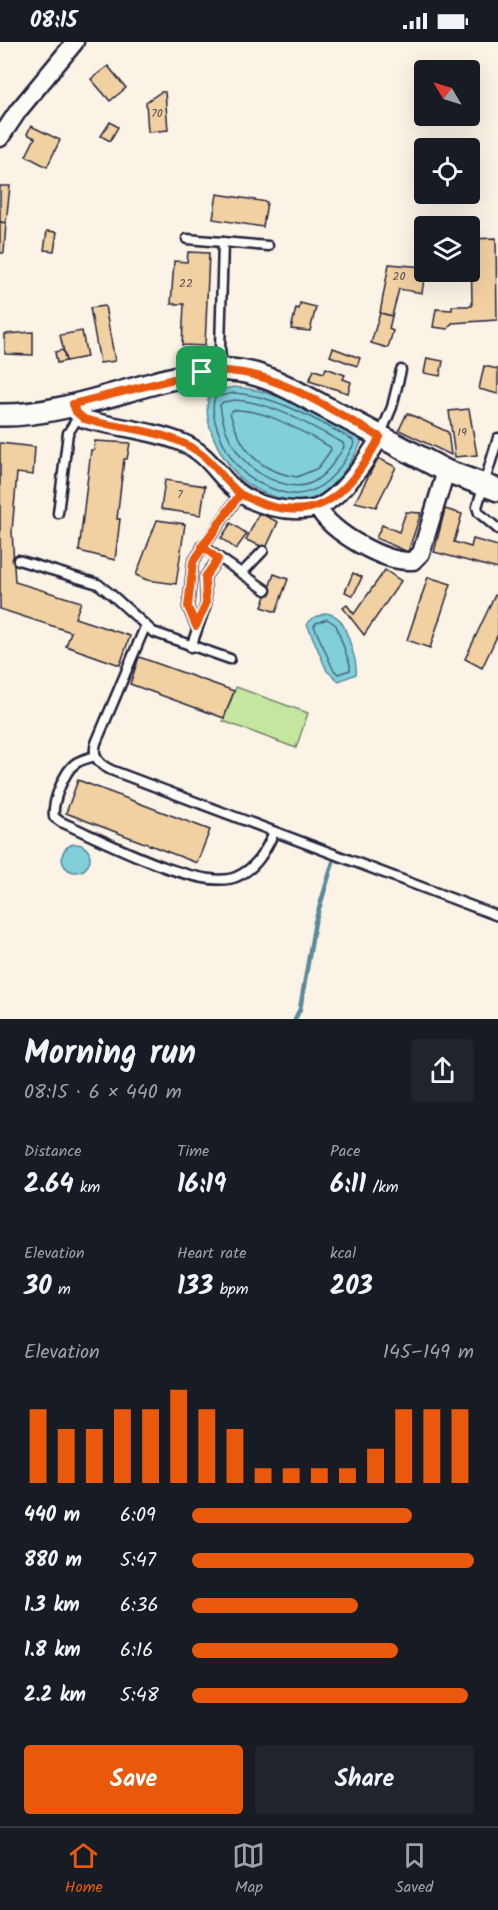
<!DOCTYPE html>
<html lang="en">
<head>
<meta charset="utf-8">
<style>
	:root { --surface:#171b24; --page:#20242c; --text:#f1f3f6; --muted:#9ea1a6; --line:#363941; --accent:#ea580c }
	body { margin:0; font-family:Kalam,sans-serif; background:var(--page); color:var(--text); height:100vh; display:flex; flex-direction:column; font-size:22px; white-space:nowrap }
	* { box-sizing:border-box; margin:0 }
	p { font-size:20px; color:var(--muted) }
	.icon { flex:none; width:33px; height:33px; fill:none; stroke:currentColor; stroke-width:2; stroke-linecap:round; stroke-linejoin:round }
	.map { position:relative; height:977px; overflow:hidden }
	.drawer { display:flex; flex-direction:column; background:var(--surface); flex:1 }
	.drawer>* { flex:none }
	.needle { width:39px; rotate:308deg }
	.tools { position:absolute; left:414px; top:18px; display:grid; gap:12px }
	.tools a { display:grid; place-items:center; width:66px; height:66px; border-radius:6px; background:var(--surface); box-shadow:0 6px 24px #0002; font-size:30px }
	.pin { position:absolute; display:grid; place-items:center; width:51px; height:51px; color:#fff; margin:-26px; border-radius:12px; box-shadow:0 3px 9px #0006 }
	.round { display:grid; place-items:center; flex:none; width:63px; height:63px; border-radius:6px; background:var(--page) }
	.overview { display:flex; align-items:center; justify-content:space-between; height:102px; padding:0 24px }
	h1 { font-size:33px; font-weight:700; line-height:45px }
	.figures { display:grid; grid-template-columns:repeat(3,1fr); gap:9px; height:102px; padding:6px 24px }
	.figures div { display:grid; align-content:center }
	.figures b { font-size:26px; font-weight:700 }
	.figures small { font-size:16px; font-weight:400 }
	.figures p { font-size:16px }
	.chart { height:168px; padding:12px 24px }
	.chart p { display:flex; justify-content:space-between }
	.chart svg { width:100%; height:108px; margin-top:6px; stroke:var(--accent); stroke-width:6 }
	.action { display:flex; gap:12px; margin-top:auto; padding:12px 24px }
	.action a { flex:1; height:69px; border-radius:6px; background:var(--accent); color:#fff; font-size:24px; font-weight:700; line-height:69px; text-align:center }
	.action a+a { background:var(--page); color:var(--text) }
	ul { padding:0 24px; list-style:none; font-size:20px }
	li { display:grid; grid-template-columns:96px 72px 1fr; align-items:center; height:45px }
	li i { height:15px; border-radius:8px; background:var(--accent) }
	.status { display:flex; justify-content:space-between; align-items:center; height:42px; padding:0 30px; background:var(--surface); direction:ltr }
	.status svg { height:16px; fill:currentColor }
	.tab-bar { display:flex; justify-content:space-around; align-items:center; height:84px; border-top:2px solid var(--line); background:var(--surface); font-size:16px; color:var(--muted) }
	.tab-bar a { display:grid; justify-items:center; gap:3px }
	.tab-bar .current { color:var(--accent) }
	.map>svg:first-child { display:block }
	.green { fill:#c5e69f; stroke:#74846d; stroke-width:1.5 }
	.water { fill:#80cfdb; stroke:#5a8a9b; stroke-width:1.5 }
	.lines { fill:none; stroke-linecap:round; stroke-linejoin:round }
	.shore { stroke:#48677b; stroke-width:1.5 }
	.stream { stroke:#5a8a9b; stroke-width:4.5 }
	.building { fill:#f1d0a2; stroke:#22223b; stroke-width:1.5 }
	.service-casing { stroke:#22223b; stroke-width:13 }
	.minor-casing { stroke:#22223b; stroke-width:21 }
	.tertiary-casing { stroke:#22223b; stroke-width:26 }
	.service { stroke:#fdfcf7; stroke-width:8 }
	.minor { stroke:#fdfcf7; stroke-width:16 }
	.tertiary { stroke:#fdfcf7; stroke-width:21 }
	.route-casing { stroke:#fff; stroke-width:12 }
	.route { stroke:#ea580c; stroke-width:8 }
	.labels { text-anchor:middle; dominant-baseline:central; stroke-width:4.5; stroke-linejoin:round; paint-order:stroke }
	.number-label { font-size:12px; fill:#564e55 }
</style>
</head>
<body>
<div class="status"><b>08:15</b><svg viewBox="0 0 49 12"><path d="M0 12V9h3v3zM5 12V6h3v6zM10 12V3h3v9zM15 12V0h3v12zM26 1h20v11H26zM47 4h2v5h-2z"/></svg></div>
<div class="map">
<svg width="498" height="977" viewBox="0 0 498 977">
	<rect width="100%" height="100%" fill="#fbf3e6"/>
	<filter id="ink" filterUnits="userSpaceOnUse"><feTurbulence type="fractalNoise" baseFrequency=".0167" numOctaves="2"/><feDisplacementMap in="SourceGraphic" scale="12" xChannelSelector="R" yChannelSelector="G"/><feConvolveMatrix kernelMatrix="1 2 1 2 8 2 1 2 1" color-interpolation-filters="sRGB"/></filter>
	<g filter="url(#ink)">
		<polygon class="green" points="236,645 308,671 296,706 223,679"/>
		<g class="water">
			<path d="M234,345c46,3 86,29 126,50l1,6c-12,24 -35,60 -65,58 -18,-1 -47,-12 -59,-26 -18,-21 -37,-55 -27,-83z"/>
			<path d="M326,571c5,1 9,2 13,6 7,8 19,44 17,55l-17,7 -12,-10 -20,-47 6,-6z"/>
			<circle cx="76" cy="816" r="14"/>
		</g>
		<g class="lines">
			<g class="shore">
				<path d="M234,351c43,3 82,27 119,47l1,4c-11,22 -29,48 -56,50 -13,2 -46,-12 -55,-22 -15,-14 -36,-55 -28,-75z"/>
				<path d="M235,358c39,3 74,25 108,43l1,4c-8,12 -17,28 -31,35 -12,6 -23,4 -35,0 -34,-11 -54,-42 -58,-77l3,-3z"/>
				<path d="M233,368c34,-1 67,21 97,37l1,3 -13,18 -21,9c-39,-6 -56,-27 -67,-64z"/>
				<polygon points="327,577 336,583 350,623 350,628 338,632 333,627 314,584 316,581"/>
			</g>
			<polyline class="stream" points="295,977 300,967 315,880 333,820"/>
		</g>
		<g class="building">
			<polygon points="108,24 126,46 110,59 91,37"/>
			<polygon points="161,50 165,50 168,88 148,90 146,60"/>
			<polygon points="110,80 118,85 110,99 101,94"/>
			<polygon points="31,84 60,98 47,125 26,114 35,96 27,92"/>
			<polygon points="0,144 10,144 6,181 0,180"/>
			<polygon points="217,152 267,160 263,185 213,177"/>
			<polygon points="0,180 6,181 4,211 0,211"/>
			<polygon points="47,189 57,190 54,209 44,208"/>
			<polygon points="496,196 497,278 452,281 448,287 433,285 436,267 452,268 452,264 472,264 471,197"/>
			<polygon points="188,210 209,211 205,304 182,303 184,262 171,262 174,219 187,220"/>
			<polygon points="389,222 424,225 425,230 422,251 399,247 392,274 380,271"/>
			<polygon points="300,261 316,265 310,289 291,287 296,266 299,267"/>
			<polygon points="105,264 115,319 100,321 90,266"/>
			<polygon points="380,271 392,274 389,287 393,289 388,306 371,301"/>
			<polygon points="82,289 87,315 66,319 60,293"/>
			<polygon points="33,290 33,313 5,312 5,292"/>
			<polygon points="333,306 360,316 357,324 330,314"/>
			<polygon points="63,308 66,319 57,321 55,310"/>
			<polygon points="427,316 443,319 440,334 424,331"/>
			<polygon points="484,324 498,327 498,352 479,347"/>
			<polygon points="326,326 345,333 343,337 351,340 348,351 309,339 314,328 324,331"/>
			<polygon points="469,367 477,413 455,415 449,369"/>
			<polygon points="407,371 448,390 451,413 399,388"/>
			<polygon points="95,399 130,401 127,417 124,417 117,477 120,477 115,518 79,509 91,408 94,408"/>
			<polygon points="0,401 35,405 33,433 17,431 12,489 15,540 81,560 75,576 130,594 120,623 66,604 71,590 0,567"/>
			<polygon points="378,416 396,425 376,465 355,460"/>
			<polygon points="165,438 205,444 201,473 161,467"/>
			<polygon points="445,467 462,472 454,500 471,505 473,497 498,504 498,527 434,510"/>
			<polygon points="406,470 421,471 408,510 376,496 382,483 399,490"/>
			<polygon points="259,471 278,480 266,506 246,498"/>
			<polygon points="157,478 185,482 176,542 147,538 136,533"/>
			<polygon points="231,481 247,492 236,507 221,496"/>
			<polygon points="385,528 401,539 364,593 343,566 347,563 354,572"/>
			<polygon points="353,531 362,535 353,554 345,550"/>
			<polygon points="274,532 288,537 276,570 262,565"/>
			<polygon points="428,535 451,542 430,606 407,598"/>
			<polygon points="495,553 498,555 498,592 482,626 465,617"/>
			<polygon points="139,615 234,649 224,676 130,642"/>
			<polygon points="78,738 210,788 197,821 66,771"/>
		</g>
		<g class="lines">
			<defs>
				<g id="service">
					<polyline points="187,197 268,204"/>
					<polyline points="222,327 220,307 223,200"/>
					<polyline points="380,394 392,365 401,328"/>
					<polyline points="498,396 477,465 479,471 498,487"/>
					<polyline points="58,471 68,391 79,374"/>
					<polyline points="202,504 266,548"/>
					<polyline points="18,518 98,542 112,553 153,590 230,617"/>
					<polyline points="243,530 263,509"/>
					<polyline points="196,584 188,565 193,520 240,452"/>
					<path d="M145,585l-49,116c-4,13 2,21 15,27l387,146"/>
					<polyline points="191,605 206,562 205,535 218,517"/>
					<path d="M95,714c-6,2 -13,3 -19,7 -12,8 -24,39 -22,54l7,5c38,16 138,70 175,55 20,-8 30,-27 38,-45"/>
				</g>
				<g id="minor">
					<polyline points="0,96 18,69 75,0"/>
					<path d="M73,362l3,8 8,7c32,9 68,11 99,24 22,9 32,27 48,43 22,21 58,28 87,22 13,24 66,55 95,53l8,-8 25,-82"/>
					<path d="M318,466c27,-15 47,-45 62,-71"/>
				</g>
				<path id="tertiary" d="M0,373c53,1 115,-22 166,-35 21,-5 42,-12 64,-10 20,1 39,8 57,17l159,84 52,19"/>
			</defs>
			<use href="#service" class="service-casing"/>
			<use href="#minor" class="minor-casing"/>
			<use href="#tertiary" class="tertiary-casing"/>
			<use href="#service" class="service"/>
			<use href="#minor" class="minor"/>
			<use href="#tertiary" class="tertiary"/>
		</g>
	</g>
	<g class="lines" filter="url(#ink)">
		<defs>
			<path id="route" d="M202,330l-129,32 3,8 8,7c36,10 81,10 113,32 17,11 27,30 43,43l-47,68 -5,45 8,19 10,-22 -1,-27 13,-18 -16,-13 38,-52c72,37 105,6 140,-57 -55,-30 -113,-74 -178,-65"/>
		</defs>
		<use href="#route" class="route-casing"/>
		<use href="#route" class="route"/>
	</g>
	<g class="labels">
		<g class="number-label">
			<text x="157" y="71">70</text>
			<text x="399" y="234">20</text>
			<text x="186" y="241">22</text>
			<text x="462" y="390">19</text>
			<text x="180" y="452">7</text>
		</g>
	</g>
</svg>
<div class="tools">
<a><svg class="needle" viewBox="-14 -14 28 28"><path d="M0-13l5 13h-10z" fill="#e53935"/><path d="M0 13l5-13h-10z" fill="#9ea1a6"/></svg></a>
<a><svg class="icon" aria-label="locate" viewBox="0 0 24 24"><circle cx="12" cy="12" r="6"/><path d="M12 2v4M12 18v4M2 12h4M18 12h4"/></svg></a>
<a><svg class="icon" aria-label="layers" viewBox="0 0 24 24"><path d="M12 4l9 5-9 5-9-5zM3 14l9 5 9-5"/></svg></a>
</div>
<div class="pin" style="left:202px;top:330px;background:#1e9e55"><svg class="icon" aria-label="arrive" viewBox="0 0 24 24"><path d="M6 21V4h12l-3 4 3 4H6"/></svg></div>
</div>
<section class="drawer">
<div class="overview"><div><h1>Morning run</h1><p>08:15 · 6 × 440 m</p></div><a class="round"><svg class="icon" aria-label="share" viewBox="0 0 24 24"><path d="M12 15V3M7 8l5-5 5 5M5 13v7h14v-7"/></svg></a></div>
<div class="figures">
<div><p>Distance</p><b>2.64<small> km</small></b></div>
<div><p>Time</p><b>16:19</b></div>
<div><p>Pace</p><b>6:11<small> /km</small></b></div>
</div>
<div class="figures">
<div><p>Elevation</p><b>30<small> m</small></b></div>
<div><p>Heart rate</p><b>133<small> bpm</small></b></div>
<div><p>kcal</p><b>203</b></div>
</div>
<div class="chart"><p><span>Elevation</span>145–149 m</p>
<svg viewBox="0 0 160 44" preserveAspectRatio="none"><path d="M5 44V14M15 44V22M25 44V22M35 44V14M45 44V14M55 44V6M65 44V14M75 44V22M85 44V38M95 44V38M105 44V38M115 44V38M125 44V30M135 44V14M145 44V14M155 44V14"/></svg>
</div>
<ul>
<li><b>440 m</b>6:09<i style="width:78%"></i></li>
<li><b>880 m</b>5:47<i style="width:100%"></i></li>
<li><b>1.3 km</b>6:36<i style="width:59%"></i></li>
<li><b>1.8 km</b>6:16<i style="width:73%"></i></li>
<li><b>2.2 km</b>5:48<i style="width:98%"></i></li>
</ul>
<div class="action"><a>Save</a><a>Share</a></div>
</section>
<nav class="tab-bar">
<a class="current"><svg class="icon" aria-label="home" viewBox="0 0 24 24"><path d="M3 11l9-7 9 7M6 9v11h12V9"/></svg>Home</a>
<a><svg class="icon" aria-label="map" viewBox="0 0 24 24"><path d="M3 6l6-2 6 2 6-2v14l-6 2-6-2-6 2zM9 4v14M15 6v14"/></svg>Map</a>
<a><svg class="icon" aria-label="saved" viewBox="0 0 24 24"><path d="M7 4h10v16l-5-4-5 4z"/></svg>Saved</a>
</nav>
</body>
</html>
